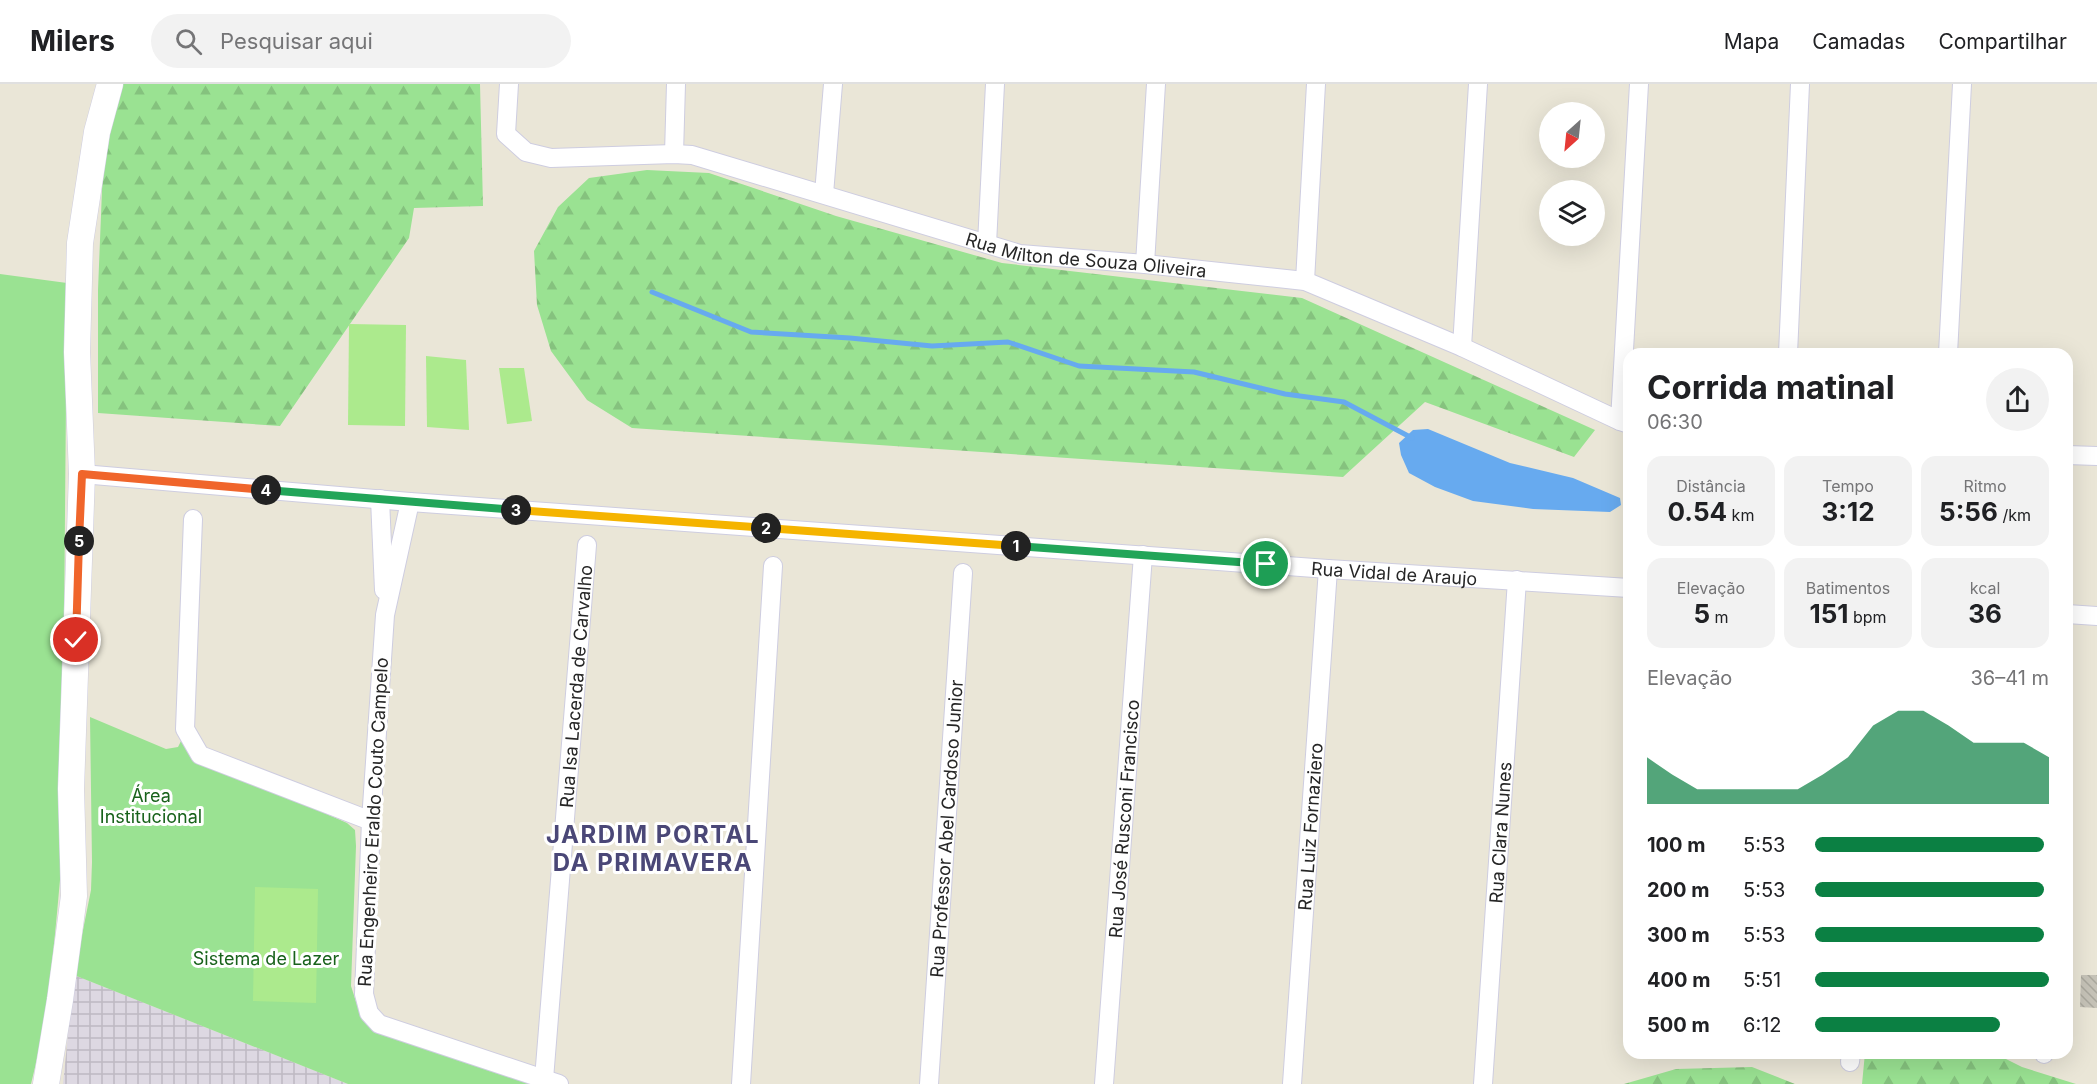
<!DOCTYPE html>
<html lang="pt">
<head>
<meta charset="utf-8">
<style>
	:root { --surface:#fff; --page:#f2f2f2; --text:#202124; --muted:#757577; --line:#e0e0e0; --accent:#0b8043 }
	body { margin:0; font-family:Inter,sans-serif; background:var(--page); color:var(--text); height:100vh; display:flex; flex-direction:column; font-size:22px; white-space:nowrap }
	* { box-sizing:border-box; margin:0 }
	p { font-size:20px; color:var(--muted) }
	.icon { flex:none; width:33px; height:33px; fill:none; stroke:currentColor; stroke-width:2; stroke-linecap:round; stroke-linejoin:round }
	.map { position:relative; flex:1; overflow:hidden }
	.panel { position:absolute; left:1623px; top:264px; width:450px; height:711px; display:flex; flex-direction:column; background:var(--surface); border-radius:18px; box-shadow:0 6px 24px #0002 }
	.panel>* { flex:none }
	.needle { width:39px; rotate:207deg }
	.controls { position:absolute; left:1539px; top:18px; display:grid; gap:12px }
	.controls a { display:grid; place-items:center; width:66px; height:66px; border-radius:50%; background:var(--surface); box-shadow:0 6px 24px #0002; font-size:30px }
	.pin { position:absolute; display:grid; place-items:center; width:51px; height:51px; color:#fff; margin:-26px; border:3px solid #fff; border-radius:50%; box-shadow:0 2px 6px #0007 }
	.km { position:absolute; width:30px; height:30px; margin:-15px; border-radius:50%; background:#222; color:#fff; font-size:16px; line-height:30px; text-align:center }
	.round { display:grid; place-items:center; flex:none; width:63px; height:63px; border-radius:32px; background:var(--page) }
	.head { display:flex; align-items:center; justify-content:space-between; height:102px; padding:0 24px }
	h1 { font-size:33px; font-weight:700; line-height:45px }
	.stats { display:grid; grid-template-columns:repeat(3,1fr); gap:9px; height:102px; padding:6px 24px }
	.stats div { display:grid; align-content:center; border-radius:15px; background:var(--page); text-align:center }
	.stats b { font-size:26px; font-weight:700 }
	.stats small { font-size:16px; font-weight:400 }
	.stats p { font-size:16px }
	.chart { height:168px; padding:12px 24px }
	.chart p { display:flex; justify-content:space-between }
	.chart svg { width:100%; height:108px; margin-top:6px; fill:var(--accent); opacity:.7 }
	ul { padding:0 24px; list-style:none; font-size:20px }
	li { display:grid; grid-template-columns:96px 72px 1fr; align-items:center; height:45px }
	li i { height:15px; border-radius:8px; background:var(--accent) }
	header { display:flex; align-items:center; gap:36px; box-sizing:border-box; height:84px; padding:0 30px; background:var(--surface); border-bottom:2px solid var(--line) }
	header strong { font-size:28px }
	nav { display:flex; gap:33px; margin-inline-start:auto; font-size:21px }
	.search { width:420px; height:54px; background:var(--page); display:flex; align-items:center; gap:15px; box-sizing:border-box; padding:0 21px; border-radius:33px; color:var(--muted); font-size:22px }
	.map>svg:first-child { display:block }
	.industrial { fill:url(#industrial-grid) }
	.grass { fill:#9ae292 }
	.forest { fill:url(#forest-firs) }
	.pitch { fill:#acea8d }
	.water { fill:#67aaef }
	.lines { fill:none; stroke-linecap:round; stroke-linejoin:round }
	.stream { stroke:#67aaef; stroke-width:5 }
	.building { fill:url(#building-back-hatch) }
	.street-casing { stroke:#cecde0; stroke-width:20 }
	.secondary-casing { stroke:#cecde0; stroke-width:27 }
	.street { stroke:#fff; stroke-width:18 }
	.secondary { stroke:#fff; stroke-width:26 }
	.split-1-casing { stroke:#fff; stroke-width:12 }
	.split-2-casing { stroke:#fff; stroke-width:12 }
	.split-3-casing { stroke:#fff; stroke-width:12 }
	.split-4-casing { stroke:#fff; stroke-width:12 }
	.split-5-casing { stroke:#fff; stroke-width:12 }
	.split-6-casing { stroke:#fff; stroke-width:12 }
	.split-1 { stroke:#22a559; stroke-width:8 }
	.split-2 { stroke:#f5b400; stroke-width:8 }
	.split-3 { stroke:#f5b400; stroke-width:8 }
	.split-4 { stroke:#22a559; stroke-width:8 }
	.split-5 { stroke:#f0652b; stroke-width:8 }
	.split-6 { stroke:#f0652b; stroke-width:8 }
	.labels { text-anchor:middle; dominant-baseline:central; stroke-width:6; stroke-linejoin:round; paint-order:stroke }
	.street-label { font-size:18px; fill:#262626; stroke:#fff }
	.park-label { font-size:18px; fill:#18621b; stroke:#fff }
	.district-label { font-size:24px; font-weight:bold; letter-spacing:1.5px; fill:#4a4777; stroke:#fff }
</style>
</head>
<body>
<header>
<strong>Milers</strong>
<div class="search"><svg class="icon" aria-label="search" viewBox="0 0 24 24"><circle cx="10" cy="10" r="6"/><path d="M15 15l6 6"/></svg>Pesquisar aqui</div>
<nav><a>Mapa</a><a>Camadas</a><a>Compartilhar</a></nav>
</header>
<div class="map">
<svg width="2097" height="1000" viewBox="0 0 2097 1000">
	<defs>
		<pattern id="industrial-grid" width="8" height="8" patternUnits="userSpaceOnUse" patternTransform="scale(1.5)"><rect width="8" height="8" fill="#ddd8e2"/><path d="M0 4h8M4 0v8" fill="none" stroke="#beb9c2"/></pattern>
		<pattern id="forest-firs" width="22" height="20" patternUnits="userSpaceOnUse" patternTransform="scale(1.5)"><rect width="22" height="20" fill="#9ae292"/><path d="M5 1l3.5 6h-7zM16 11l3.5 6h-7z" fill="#85c27e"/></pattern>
		<pattern id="building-back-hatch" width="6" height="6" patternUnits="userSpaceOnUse" patternTransform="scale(1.5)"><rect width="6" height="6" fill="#c5c2b7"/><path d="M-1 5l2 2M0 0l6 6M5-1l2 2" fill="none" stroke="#a9a79d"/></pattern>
	</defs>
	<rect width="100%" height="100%" fill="#eae6d7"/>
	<polygon class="industrial" points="74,891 348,1000 63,1000"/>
	<g class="grass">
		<path d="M0,190l67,9 -5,575c-7,75 -12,152 -31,226h-31z"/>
		<polygon points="90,633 166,665 178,663 183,653 193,671 347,739 355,746 356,762 351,902 359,927 535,1000 348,1000 74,891 91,806 92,778"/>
	</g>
	<g class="forest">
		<polygon points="121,0 480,0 483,122 414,124 409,154 280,342 98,329 98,206 103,81"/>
		<polygon points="647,86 709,89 836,132 1002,179 1302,214 1595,346 1574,373 1425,318 1343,393 632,344 587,316 551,267 537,221 534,167 558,123 589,94"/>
		<polygon points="1865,969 1994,969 2022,983 2076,1000 1862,1000"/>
		<polygon points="1752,983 1795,1000 1624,1000 1676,985"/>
	</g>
	<g class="pitch">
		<polygon points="349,240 406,241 405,342 348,341"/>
		<polygon points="426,272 466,276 469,346 427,343"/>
		<polygon points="499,284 524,284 532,337 507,340"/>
		<polygon points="255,803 318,805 316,919 253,917"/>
	</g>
	<polygon class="water" points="1428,345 1510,379 1573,394 1620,414 1621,421 1610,428 1533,425 1473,417 1435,403 1409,389 1401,371 1399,359 1413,346"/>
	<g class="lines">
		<polyline class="stream" points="652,208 751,248 850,254 932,262 1008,258 1079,282 1194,288 1285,310 1344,318 1412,354"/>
	</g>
	<polygon class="building" points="2081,891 2097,891 2097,924 2080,923"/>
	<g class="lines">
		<defs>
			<g id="street">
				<path id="s1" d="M509,0l-3,50 20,18 25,6 123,-4 18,1 328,99 125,10 160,17 157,66 158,74 9,3"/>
				<polyline points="674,70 676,0"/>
				<polyline points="824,110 833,0"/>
				<polyline points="987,160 995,0"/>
				<polyline points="1145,180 1156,0"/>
				<polyline points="1305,197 1316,0"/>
				<polyline points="1462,263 1478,0"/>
				<polyline points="1788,270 1800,0"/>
				<polyline points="1948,270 1962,0"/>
				<polyline points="1620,337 1639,0"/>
				<polyline points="2067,371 2097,372"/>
				<path id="s2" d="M82,390l328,28 918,67 301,19"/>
				<polyline points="380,415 384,506"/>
				<polyline points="410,418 385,531 371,737 364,910 369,929 379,940 559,1000"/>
				<polyline points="193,435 185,645 200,671 371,737"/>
				<polyline points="2067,530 2097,532"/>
				<polyline points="2044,970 2044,969"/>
				<polyline points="1850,978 1851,969"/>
				<path id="s3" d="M544,995l43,-534"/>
				<polyline points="741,1000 773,482"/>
				<path id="s4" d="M929,1000l34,-511"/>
				<path id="s5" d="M1104,1000l39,-529"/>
				<path id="s6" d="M1292,1000l36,-515"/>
				<path id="s7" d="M1483,1000l34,-504"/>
			</g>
			<polyline id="secondary" points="46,1000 60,916 74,812 71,705 82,390 77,268 80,159 97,48 110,0"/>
		</defs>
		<use href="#street" class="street-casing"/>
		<use href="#secondary" class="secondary-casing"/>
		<use href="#street" class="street"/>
		<use href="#secondary" class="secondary"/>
	</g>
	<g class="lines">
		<defs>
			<polyline id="split-1" points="1016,462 1266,480"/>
			<polyline id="split-2" points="766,444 1016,462"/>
			<polyline id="split-3" points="516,426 766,444"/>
			<polyline id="split-4" points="266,406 516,426"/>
			<polyline id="split-5" points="79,457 82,390 266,406"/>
			<polyline id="split-6" points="76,556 79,457"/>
		</defs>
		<use href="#split-1" class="split-1-casing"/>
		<use href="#split-2" class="split-2-casing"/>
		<use href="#split-3" class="split-3-casing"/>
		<use href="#split-4" class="split-4-casing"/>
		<use href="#split-5" class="split-5-casing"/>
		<use href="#split-6" class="split-6-casing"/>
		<use href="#split-1" class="split-1"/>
		<use href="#split-2" class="split-2"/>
		<use href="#split-3" class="split-3"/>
		<use href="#split-4" class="split-4"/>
		<use href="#split-5" class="split-5"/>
		<use href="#split-6" class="split-6"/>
	</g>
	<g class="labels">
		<g class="street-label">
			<text stroke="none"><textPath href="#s1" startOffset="652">Rua Milton de Souza Oliveira</textPath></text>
			<text stroke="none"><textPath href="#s2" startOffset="1316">Rua Vidal de Araujo</textPath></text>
			<text stroke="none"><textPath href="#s3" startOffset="394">Rua Isa Lacerda de Carvalho</textPath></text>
			<text stroke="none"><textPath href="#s5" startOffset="266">Rua José Rusconi Francisco</textPath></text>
			<text transform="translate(373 738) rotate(-87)">Rua Engenheiro Eraldo Couto Campelo</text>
			<text stroke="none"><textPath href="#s6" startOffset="258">Rua Luiz Fornaziero</textPath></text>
			<text stroke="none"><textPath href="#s4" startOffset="256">Rua Professor Abel Cardoso Junior</textPath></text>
			<text stroke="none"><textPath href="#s7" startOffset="252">Rua Clara Nunes</textPath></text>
		</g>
		<g class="park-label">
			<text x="151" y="711">Área<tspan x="151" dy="21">Institucional</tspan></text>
			<text x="266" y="874">Sistema de Lazer</text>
		</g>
		<g class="district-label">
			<text x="653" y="750">JARDIM PORTAL<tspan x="653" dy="28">DA PRIMAVERA</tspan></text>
		</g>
	</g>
</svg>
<div class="controls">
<a><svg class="needle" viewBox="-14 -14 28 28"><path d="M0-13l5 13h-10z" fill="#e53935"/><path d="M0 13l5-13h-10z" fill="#757577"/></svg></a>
<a><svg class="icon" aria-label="layers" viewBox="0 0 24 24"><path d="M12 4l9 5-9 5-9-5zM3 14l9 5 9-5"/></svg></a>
</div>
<div class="pin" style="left:1266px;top:480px;background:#1e9e55"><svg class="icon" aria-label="arrive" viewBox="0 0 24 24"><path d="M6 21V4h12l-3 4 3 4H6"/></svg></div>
<div class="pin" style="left:76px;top:556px;background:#d93025"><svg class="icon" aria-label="check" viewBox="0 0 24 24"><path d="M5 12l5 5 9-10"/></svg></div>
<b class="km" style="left:1016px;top:462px">1</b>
<b class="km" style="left:766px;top:444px">2</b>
<b class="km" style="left:516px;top:426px">3</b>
<b class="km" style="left:266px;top:406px">4</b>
<b class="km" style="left:79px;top:457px">5</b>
<section class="panel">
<div class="head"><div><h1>Corrida matinal</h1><p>06:30</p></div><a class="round"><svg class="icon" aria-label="share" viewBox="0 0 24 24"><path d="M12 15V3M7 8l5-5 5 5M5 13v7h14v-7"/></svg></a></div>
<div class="stats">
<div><p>Distância</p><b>0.54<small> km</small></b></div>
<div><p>Tempo</p><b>3:12</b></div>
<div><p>Ritmo</p><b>5:56<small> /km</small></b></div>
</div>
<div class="stats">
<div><p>Elevação</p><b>5<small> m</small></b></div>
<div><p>Batimentos</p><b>151<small> bpm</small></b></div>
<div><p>kcal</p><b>36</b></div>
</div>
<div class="chart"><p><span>Elevação</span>36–41 m</p>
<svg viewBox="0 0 160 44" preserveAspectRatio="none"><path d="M0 44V25L10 32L20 38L30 38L40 38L50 38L60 38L70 32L80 25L90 12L100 6L110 6L120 12L130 19L140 19L150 19L160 25V44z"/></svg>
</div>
<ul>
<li><b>100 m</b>5:53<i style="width:98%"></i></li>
<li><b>200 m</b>5:53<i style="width:98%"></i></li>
<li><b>300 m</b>5:53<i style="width:98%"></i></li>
<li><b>400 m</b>5:51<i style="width:100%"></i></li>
<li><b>500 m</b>6:12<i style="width:79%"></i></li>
</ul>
</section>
</div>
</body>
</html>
